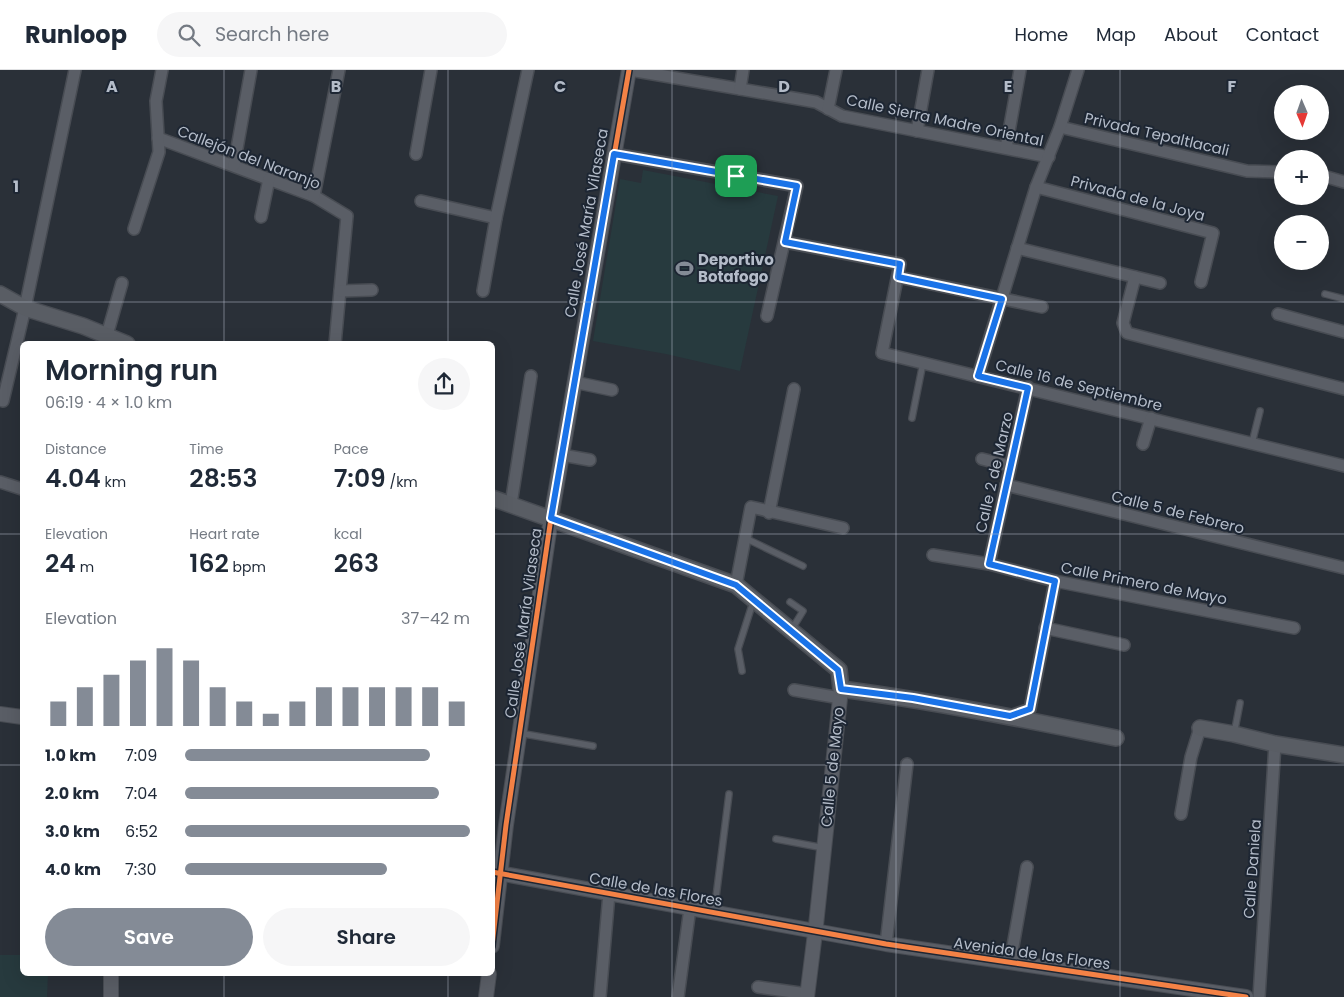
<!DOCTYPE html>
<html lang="en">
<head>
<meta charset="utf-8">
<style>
	:root { --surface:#fff; --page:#f6f6f7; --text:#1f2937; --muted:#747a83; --line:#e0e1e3; --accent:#848b96 }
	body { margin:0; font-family:Poppins,sans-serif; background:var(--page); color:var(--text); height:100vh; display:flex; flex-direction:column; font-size:19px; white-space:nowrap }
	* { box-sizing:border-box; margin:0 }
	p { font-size:16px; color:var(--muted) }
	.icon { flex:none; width:28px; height:28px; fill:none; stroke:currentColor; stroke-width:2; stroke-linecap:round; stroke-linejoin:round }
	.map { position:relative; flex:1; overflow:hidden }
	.sheet { position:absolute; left:20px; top:271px; width:475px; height:635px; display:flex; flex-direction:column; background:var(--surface); border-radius:8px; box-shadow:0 5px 20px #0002 }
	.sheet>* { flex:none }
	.needle { width:32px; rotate:178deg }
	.buttons { position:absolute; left:1274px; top:15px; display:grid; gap:10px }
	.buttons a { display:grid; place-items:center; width:55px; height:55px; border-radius:50%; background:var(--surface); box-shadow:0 5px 20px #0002; font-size:25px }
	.pin { position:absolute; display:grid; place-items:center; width:42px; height:42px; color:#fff; margin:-21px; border-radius:10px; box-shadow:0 2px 8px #0006 }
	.round { display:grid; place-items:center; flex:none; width:52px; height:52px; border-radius:26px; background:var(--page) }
	.overview { display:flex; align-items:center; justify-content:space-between; height:85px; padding:0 25px }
	h1 { font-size:28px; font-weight:600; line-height:38px }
	.metrics { display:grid; grid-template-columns:repeat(3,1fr); gap:8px; height:85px; padding:5px 25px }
	.metrics div { display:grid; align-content:center }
	.metrics b { font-size:25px; font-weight:600 }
	.metrics small { font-size:14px; font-weight:400 }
	.metrics p { font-size:14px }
	.chart { height:140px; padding:10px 25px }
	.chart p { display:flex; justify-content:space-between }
	.chart svg { width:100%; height:90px; margin-top:5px; stroke:var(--accent); stroke-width:6 }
	.action { display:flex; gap:10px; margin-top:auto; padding:10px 25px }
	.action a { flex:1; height:58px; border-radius:30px; background:var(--accent); color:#fff; font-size:20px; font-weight:600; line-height:58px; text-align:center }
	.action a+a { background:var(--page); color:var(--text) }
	ul { padding:0 25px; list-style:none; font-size:16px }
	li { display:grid; grid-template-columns:80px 60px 1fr; align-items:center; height:38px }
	li i { height:12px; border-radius:6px; background:var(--accent) }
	header { display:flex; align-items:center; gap:30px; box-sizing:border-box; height:70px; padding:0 25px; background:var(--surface); border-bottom:1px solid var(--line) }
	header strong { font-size:24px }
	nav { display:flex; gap:28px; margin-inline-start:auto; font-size:18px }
	.search { width:350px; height:45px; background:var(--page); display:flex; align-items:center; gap:12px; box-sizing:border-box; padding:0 18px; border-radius:28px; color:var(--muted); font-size:19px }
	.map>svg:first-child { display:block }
	.green { fill:#273a3e }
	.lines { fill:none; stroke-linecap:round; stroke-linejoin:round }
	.service-casing { stroke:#484c53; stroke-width:8 }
	.minor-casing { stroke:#484c53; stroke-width:14 }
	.tertiary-casing { stroke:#484c53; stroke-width:16 }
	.secondary-casing { stroke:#484c53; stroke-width:18 }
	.service { stroke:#5a5e66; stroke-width:5.5 }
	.minor { stroke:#5a5e66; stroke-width:11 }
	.tertiary { stroke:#5a5e66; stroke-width:14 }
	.secondary { stroke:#595d64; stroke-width:15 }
	.cycleway-casing { stroke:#1d2633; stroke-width:8 }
	.cycleway { stroke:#f48246; stroke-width:5 }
	.route-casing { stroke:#fff; stroke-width:10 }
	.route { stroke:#1a73e8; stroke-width:6 }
	.grid { fill:none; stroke:#b4bcc9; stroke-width:1; stroke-opacity:0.55 }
	.labels { text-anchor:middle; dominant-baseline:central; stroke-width:4; stroke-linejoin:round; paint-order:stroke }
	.street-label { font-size:15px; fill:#b4bcc9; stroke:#1d2633 }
	.poi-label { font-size:15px; font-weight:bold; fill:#b4bcc9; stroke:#1d2633; text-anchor:start }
	.grid-label { font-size:16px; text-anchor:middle; font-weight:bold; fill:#b4bcc9; stroke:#1d2633; stroke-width:4; stroke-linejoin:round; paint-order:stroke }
</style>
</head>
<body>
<header>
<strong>Runloop</strong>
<div class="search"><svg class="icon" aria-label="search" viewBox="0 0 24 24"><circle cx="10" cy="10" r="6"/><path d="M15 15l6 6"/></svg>Search here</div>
<nav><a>Home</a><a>Map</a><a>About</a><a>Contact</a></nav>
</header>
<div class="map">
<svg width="1344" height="927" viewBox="0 0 1344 927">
	<rect width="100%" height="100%" fill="#2a3038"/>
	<g class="green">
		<polygon points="643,100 778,126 740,301 666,284 593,271 620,109 641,113"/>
		<polygon points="0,885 22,885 22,904 48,904 47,927 0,927"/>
	</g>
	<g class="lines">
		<defs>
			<g id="service">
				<polyline points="1325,224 1344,229"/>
				<polyline points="912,348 923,293"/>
				<polyline points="1252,373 1260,341"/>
				<polyline points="745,468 803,496"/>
				<polyline points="790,532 803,541 792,559"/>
				<polyline points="742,601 738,579 753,532"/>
				<polyline points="519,663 593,676"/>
				<polyline points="1234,664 1240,633"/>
				<polyline points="776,769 824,778"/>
				<polyline points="714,843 729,724"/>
			</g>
			<g id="minor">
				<polyline points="630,0 816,32 842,46 1049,87"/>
				<polyline points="740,19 743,0"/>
				<polyline points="828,39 836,0"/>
				<polyline points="1060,57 1247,101 1282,102"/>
				<polyline points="917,61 928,0"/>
				<polyline points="158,68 314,126 347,146 335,274"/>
				<polyline points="1006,78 1020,0"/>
				<polyline points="416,84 431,0"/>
				<polyline points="614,84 797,116 767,246"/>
				<polyline points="234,95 251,0"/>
				<polyline points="1320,105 1344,112"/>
				<polyline points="1036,117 1213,163 1201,212"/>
				<polyline points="314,126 339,0"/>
				<polyline points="421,131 496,148"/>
				<polyline points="261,147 269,109"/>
				<polyline points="134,159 159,82 156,31 162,0"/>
				<polyline points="785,172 900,194 882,283 1344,396"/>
				<polyline points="1017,178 1160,213"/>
				<polyline points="898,207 1042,237"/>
				<polyline points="1135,207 1123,253 1127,263 1344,319"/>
				<polyline points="340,221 372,220"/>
				<polyline points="483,221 496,148 528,0"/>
				<polyline points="1278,244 1344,262"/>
				<polyline points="107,265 122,213"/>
				<polyline points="978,306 1036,117 1060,57 1078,0"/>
				<polyline points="574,312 612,320"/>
				<polyline points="3,331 25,238 75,0"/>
				<polyline points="1143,374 1151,348"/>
				<polyline points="562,385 590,390"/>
				<polyline points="982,389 1010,396"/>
				<polyline points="0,412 22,419"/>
				<polyline points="1006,415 1344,498"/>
				<polyline points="511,434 531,306"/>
				<polyline points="769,443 794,319"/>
				<polyline points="933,485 989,494 1055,511 1294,558"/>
				<polyline points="989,494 1028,317"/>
				<polyline points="736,515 751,437 843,458"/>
				<polyline points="1045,558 1124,575"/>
				<polyline points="794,620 840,628"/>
				<polyline points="1010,646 1030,639 1055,511"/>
				<polyline points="1181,744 1191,687 1200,658"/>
				<polyline points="886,874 907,694"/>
				<polyline points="1010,893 1027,797"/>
				<polyline points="758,917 807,924"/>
				<polyline points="600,927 609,824"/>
				<polyline points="678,927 690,838"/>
				<polyline points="1259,927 1275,674"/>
			</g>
			<g id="tertiary">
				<polyline points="0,644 22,647"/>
				<polyline points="493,802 886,874 1246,927"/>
				<polyline points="492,876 506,755 551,448 629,0"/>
				<polyline points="111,927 111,904"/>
				<polyline points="486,927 489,904"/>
				<polyline points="807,927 816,855 841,619"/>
			</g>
			<g id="secondary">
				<polyline points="0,224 25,238 83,256 127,274"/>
				<path d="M492,428l244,87 103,85 2,19c92,12 183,30 275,49"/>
				<polyline points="1200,658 1234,664 1275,674 1344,685"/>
			</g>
		</defs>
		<use href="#service" class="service-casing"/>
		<use href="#minor" class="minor-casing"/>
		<use href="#tertiary" class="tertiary-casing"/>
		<use href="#secondary" class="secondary-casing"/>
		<use href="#service" class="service"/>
		<use href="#minor" class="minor"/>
		<use href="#tertiary" class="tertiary"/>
		<use href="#secondary" class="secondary"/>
		<defs>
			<g id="cycleway">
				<polyline points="492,802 886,874 1246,927"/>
				<polyline points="492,876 506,755 551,448 629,0"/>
			</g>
		</defs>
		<use href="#cycleway" class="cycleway-casing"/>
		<use href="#cycleway" class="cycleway"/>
	</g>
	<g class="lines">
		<defs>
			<polygon id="route" points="614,84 797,116 785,172 900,194 898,207 1002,229 978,306 1028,318 989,494 1055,511 1030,639 1010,646 913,628 841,619 838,600 736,515 551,448"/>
		</defs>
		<use href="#route" class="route-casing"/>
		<use href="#route" class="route"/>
	</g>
	<path class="grid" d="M224,0v274M448,0v274M672,0v927M896,0v927M1120,0v927M0,232h1344M0,464h22M492,464h852M0,695h22M492,695h852M224,904v23M448,904v23"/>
	<defs>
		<symbol id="stadium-bare" viewBox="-9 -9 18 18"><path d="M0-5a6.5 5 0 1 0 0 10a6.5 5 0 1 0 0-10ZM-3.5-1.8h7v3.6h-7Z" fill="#848b96" stroke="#1d2633" stroke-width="2.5" paint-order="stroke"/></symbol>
	</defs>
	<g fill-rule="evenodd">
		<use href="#stadium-bare" x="672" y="186" width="25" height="25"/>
	</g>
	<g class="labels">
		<g class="street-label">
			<text transform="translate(945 50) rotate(12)">Calle Sierra Madre Oriental</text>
			<text transform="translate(1157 64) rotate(13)">Privada Tepaltlacali</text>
			<text transform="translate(249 87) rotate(21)">Callejón del Naranjo</text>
			<text transform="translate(1138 128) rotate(15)">Privada de la Joya</text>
			<text transform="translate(586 153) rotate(-80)">Calle José María Vilaseca</text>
			<text transform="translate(1079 315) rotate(14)">Calle 16 de Septiembre</text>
			<text transform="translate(994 402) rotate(-77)">Calle 2 de Marzo</text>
			<text transform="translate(1178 442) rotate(14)">Calle 5 de Febrero</text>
			<text transform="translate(1144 513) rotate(11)">Calle Primero de Mayo</text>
			<text transform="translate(523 553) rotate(-82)">Calle José María Vilaseca</text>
			<text transform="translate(832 697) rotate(-84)">Calle 5 de Mayo</text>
			<text transform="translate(1252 799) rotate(-86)">Calle Daniela</text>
			<text transform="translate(656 819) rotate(10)">Calle de las Flores</text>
			<text transform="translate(1032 883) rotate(8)">Avenida de las Flores</text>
		</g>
		<g class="poi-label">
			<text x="698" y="189">Deportivo<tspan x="698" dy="17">Botafogo</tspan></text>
		</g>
	</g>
	<g class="grid-label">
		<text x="112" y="22">A</text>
		<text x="336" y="22">B</text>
		<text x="560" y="22">C</text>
		<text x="784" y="22">D</text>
		<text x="1008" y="22">E</text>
		<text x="1232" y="22">F</text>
		<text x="16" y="122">1</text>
	</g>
</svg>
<div class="buttons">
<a><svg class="needle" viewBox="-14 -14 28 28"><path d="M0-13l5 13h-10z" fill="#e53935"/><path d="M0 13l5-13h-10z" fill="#747a83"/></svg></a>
<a>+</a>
<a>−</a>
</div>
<div class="pin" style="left:736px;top:106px;background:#1e9e55"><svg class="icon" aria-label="arrive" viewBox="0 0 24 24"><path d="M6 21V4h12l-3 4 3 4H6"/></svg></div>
<section class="sheet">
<div class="overview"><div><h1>Morning run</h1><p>06:19 · 4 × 1.0 km</p></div><a class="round"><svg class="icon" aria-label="share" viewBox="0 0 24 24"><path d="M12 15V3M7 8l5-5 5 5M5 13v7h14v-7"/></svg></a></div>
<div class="metrics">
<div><p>Distance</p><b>4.04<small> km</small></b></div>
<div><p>Time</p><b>28:53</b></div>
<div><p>Pace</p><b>7:09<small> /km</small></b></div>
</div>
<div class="metrics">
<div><p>Elevation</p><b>24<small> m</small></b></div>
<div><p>Heart rate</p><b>162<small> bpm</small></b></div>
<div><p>kcal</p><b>263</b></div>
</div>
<div class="chart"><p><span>Elevation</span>37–42 m</p>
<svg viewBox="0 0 160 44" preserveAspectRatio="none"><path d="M5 44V32M15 44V25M25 44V19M35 44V12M45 44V6M55 44V12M65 44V25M75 44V32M85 44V38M95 44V32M105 44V25M115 44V25M125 44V25M135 44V25M145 44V25M155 44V32"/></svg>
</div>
<ul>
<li><b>1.0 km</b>7:09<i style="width:86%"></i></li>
<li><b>2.0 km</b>7:04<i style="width:89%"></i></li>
<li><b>3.0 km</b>6:52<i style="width:100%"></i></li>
<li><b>4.0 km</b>7:30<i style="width:71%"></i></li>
</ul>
<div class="action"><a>Save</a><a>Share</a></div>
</section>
</div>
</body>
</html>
